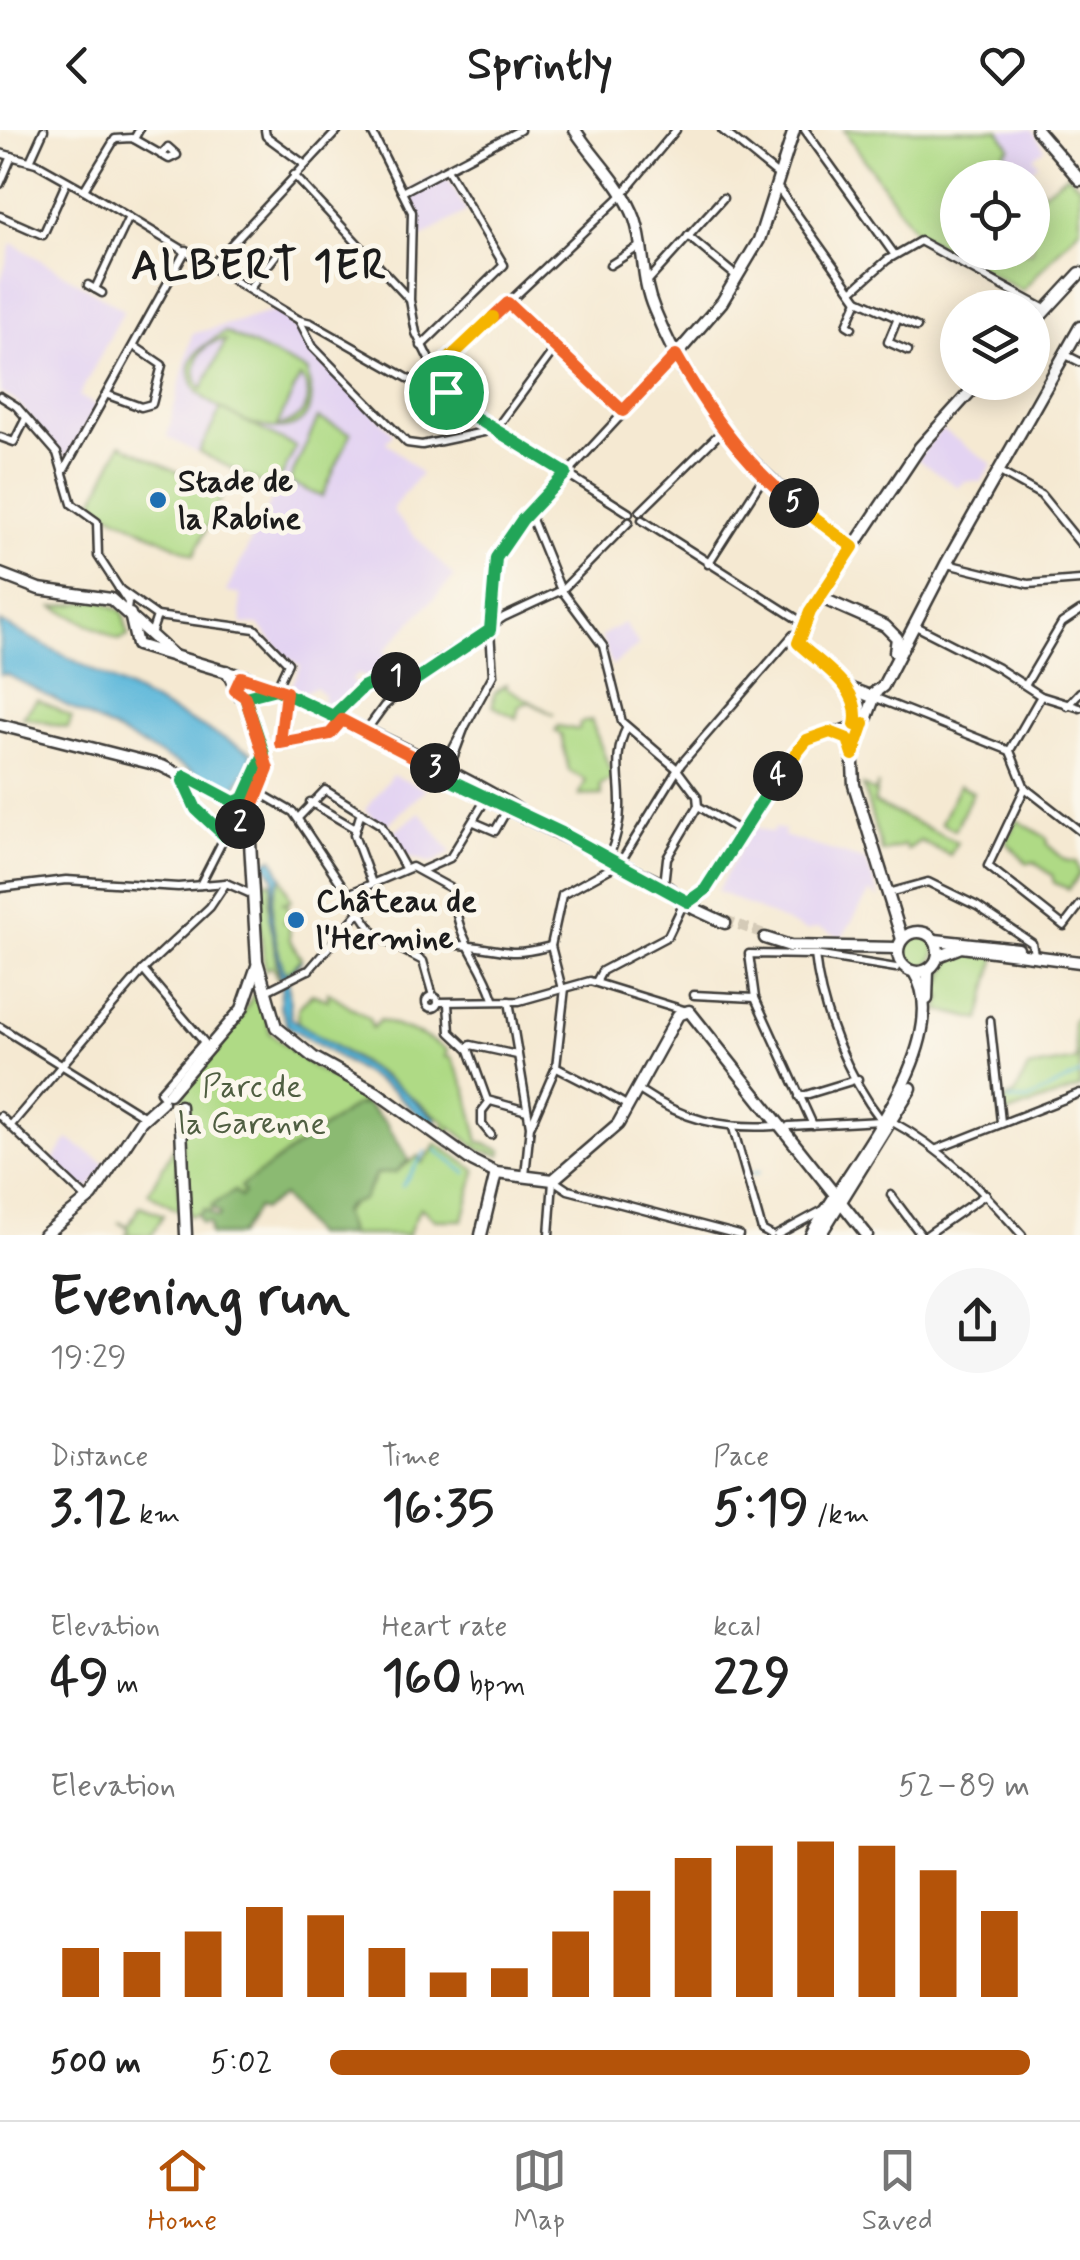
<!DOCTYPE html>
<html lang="en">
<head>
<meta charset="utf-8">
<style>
	:root { --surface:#fff; --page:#f6f6f6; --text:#222; --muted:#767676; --line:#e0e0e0; --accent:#b45309 }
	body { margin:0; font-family:Mynerve,sans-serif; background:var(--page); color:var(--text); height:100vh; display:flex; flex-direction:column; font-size:38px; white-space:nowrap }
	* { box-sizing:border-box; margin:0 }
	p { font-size:32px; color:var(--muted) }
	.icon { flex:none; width:55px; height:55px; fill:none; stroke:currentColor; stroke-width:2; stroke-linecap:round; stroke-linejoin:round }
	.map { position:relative; height:1105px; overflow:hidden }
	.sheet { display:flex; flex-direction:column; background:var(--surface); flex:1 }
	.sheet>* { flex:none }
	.buttons { position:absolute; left:940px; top:30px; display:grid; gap:20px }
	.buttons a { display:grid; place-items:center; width:110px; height:110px; border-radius:50%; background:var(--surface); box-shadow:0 5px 25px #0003; font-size:50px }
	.pin { position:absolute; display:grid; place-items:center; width:85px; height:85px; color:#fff; margin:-42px; border:5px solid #fff; border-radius:50%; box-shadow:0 2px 10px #0007 }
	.km { position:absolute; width:50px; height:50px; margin:-25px; border-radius:50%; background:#222; color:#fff; font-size:28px; line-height:50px; text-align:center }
	.round { display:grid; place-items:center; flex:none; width:105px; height:105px; border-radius:52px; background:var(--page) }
	.headline { display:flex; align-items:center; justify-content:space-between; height:170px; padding:0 50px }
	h1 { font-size:55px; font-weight:700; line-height:75px }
	.stats { display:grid; grid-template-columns:repeat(3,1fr); gap:15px; height:170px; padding:10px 50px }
	.stats div { display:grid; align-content:center }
	.stats b { font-size:50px; font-weight:700 }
	.stats small { font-size:28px; font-weight:400 }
	.stats p { font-size:28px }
	.chart { height:280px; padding:20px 50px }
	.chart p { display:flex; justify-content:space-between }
	.chart svg { width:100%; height:180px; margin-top:10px; stroke:var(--accent); stroke-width:6 }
	ul { padding:0 50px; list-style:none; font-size:32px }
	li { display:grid; grid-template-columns:160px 120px 1fr; align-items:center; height:75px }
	li i { height:25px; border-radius:12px; background:var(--accent) }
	header { display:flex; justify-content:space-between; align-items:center; height:130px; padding:0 50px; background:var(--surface); font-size:45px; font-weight:700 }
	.tab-bar { display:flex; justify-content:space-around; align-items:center; height:140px; border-top:2px solid var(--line); background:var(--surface); font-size:28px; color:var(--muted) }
	.tab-bar a { display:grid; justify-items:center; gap:5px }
	.tab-bar .active { color:var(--accent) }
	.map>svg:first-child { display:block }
	.built { fill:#e3d3f2 }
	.green { fill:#afda85; stroke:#667b50; stroke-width:2.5; fill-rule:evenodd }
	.forest { fill:#8bba72; stroke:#546b47; stroke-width:2.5 }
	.water { fill:#5cb7da; stroke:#3c6a7b; stroke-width:2.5 }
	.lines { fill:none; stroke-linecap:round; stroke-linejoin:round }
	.stream { stroke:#5cb7da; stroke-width:2.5 }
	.secondary-tunnel { stroke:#d4cab7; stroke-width:10; stroke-dasharray:10 5; stroke-linecap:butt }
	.street-casing { stroke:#3d3b37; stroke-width:11 }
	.secondary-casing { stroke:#3d3b37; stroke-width:15 }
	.street { stroke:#fff; stroke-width:6 }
	.secondary { stroke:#fff; stroke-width:10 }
	.split-1-casing { stroke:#fff; stroke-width:20 }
	.split-2-casing { stroke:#fff; stroke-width:20 }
	.split-3-casing { stroke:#fff; stroke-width:20 }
	.split-4-casing { stroke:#fff; stroke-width:20 }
	.split-5-casing { stroke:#fff; stroke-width:20 }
	.split-6-casing { stroke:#fff; stroke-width:20 }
	.split-7-casing { stroke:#fff; stroke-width:20 }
	.split-1 { stroke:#22a559; stroke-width:12 }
	.split-2 { stroke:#22a559; stroke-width:12 }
	.split-3 { stroke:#f0652b; stroke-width:12 }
	.split-4 { stroke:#22a559; stroke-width:12 }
	.split-5 { stroke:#f5b400; stroke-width:12 }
	.split-6 { stroke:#f0652b; stroke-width:12 }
	.split-7 { stroke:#f5b400; stroke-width:12 }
	.poi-dot { fill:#1f6fb2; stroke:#fbf7ec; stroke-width:4 }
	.labels { text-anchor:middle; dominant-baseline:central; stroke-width:10; stroke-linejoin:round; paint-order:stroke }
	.poi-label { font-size:32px; font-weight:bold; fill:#1c1c1c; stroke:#fbf7ec; text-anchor:start }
	.park-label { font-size:32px; fill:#4f5e41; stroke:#fbf7ec }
	.district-label { font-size:42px; font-weight:bold; letter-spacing:2.5px; fill:#1c1c1c; stroke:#fbf7ec }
</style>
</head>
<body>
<header><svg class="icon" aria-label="back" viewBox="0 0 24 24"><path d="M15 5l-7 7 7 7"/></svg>Sprintly<svg class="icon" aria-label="heart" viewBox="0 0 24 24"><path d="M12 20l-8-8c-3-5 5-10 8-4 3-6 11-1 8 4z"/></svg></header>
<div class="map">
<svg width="1080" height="1105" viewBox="0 0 1080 1105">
	<rect width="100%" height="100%" fill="#fbf7ec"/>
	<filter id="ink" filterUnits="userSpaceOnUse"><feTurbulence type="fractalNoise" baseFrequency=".01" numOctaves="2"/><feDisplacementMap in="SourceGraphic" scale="20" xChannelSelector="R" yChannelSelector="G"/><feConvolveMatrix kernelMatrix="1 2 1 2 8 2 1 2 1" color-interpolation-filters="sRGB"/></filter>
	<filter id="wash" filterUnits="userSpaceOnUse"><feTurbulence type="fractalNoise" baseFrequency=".0048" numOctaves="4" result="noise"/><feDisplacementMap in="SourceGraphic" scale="40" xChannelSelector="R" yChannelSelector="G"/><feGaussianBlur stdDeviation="2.25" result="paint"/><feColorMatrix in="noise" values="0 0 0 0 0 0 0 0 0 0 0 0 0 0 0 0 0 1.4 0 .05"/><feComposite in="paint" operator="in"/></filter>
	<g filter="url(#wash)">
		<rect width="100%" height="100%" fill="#f5e9d2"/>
		<g class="built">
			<polygon points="999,0 1032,0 1045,19 1033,27 1038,33 1026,46 1019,44 1003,21 1010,16"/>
			<polygon points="443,41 467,81 419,109 417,81 407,62"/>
			<polygon points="12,113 124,180 79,266 97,276 68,330 16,271 0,262 0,153"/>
			<polygon points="279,180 393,303 386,312 421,344 394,376 394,384 454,447 384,521 388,525 378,539 382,543 370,549 358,544 351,550 360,558 335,579 322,573 324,565 315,557 302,563 291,557 301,536 285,526 259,495 242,494 240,464 226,462 275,362 167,307 192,204"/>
			<polygon points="941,299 992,334 981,352 965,351 958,357 917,329"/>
			<polygon points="624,493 639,515 612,536 601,506"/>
			<polygon points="392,645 426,659 385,697 365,680"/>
			<polygon points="420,682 451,722 432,733 402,724 390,705"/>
			<polygon points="753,696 772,703 774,698 785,700 784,706 866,731 880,769 870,762 842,807 818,798 806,801 717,761"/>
			<polygon points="68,1009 107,1035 89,1058 79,1055 53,1030"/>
		</g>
		<g class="green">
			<path d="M844,0h155l11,17 -6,5c10,15 16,19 28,25l-74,1v74h74l1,-73 10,14 24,-19 13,12v41l-58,64 -106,-58z"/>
			<path d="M225,202l83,39c-1,12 8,24 1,38 -17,43 -90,4 -112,-17 -20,-32 5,-46 28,-60zM226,210l-24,49h-1c-12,-22 -2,-48 25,-49zM300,247c18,20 3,46 -23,49z"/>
			<polygon points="221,279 296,317 275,360 199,322"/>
			<polygon points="318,288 351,303 322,367 289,352"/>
			<polygon points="121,314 223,364 194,425 92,375"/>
			<polygon points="100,470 123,482 128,506 119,510 54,477"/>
			<polygon points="506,554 507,558 554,585 529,572 519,576 516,588 493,576 494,564"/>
			<polygon points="37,569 72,587 68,598 23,587"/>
			<polygon points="591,590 613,648 600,655 602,665 579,666 586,650 569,641 561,605 555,601 558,596 579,600 580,593"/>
			<polygon points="878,654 874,673 957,712 950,725 920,711 907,720 905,715 882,722 863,656 875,662"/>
			<polygon points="959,655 973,662 955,700 941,693"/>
			<polygon points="1017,690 1047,708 1048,715 1065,730 1076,732 1080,744 1069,759 1054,753 1052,745 1034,732 1027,733 1006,712"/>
			<path d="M282,747l9,24 -9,2 6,1 1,15 -6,3h6l1,18 11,18 -16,17c-8,-27 -23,-74 -3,-98z"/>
			<polygon points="267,751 272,753 269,774 278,850 272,836 265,840 256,760"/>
			<circle cx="919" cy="821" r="16"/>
			<polygon points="958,822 996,827 980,890 938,880 943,866 932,877 932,843 944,837 941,856 950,834 943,832"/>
			<polygon points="328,862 369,889 372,898 380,890 421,905 447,920 445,927 451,927 467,961 479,1012 502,1020 501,1025 480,1020 450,996 448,1005 441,1001 446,993 382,945 298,893 298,878 312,864 328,870"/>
			<path d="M253,864l9,1 8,38 43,34 55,31 -137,108 -42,10c-3,-36 -18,-111 3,-140 20,-28 48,-49 61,-82z"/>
			<polygon points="1080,882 1080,958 1002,985 1005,969 1015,965 1028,938 1077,930 1073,892"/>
			<polygon points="176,1014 180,1082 148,1063"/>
			<polygon points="437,1014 476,1040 463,1090 435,1090 420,1077 408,1105 350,1105 342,1083 372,1055 376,1044 396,1042 418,1026 422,1033"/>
			<polygon points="140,1076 163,1085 152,1105 126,1105 129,1099 118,1092 128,1096"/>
		</g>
		<polygon class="forest" points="366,974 386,993 409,1030 396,1042 376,1044 363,1070 347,1075 342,1083 350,1105 313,1105 282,1066 262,1080 257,1078 239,1105 210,1105 209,1093 201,1093 198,1086 204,1079 217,1088 220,1085 211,1076 235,1061 240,1067 244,1063 240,1057 354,976"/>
		<g class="water">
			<polygon points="0,492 252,623 249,636 232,662 6,544 0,545"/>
			<path d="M273,728l9,19c-20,23 -5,70 3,97l17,-14 -14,16 3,42 110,71 34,29 1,13 -43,-40 -105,-65 -8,-20 2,-24 -13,-66 5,-39 -10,-15z"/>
		</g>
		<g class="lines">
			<g class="stream">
				<polyline points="1009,970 1028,970 1080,944"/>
				<polyline points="436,1020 466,1043"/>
				<polyline points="751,1044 759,1042"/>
				<polyline points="402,1056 426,1021"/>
			</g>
		</g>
	</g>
	<g filter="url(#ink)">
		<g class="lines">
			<polyline class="secondary-tunnel" points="725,790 775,808"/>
			<defs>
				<g id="street">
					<polyline points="265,0 266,6 304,34"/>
					<polyline points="371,0 412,82 410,170 416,203 449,270"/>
					<polyline points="722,0 779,46"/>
					<polyline points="805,0 894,124"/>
					<polyline points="134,9 139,0"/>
					<polyline points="0,23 36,33 84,60 299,190 311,193 490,295 629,383"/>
					<polyline points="30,31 44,0"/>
					<polyline points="294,45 409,169"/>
					<polyline points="0,54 12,26"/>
					<polyline points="776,55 858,170 917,197"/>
					<polyline points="84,60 115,9 132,8 169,29 177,25 168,17 161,25"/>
					<polyline points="402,62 520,0"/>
					<polyline points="0,86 43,105 67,51"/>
					<polyline points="688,106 736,146"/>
					<polyline points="212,135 338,0"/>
					<polyline points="610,135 640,116"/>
					<polyline points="647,152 723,68"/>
					<polyline points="88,155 102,163"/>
					<polyline points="251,157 276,125"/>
					<polyline points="95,159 129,87"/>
					<polyline points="853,160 887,130 920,111 1045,179"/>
					<polyline points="508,173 623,281"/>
					<polyline points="898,188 888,212 908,221"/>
					<polyline points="299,190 313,217 407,313 422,315 493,300"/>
					<polyline points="852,198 847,195 858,170"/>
					<polyline points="421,216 504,135 447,39"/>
					<polyline points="1066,225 1080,232"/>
					<polyline points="435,242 620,67 676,0"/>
					<polyline points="108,265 141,277 152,274 162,235 134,216"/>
					<polyline points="0,266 16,276 57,323 72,374 97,392 98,426 128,472 127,481"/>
					<polyline points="495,300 556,217"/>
					<polyline points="0,307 14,312 26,288"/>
					<polyline points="64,340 186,120"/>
					<polyline points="998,341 1041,365 1080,413"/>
					<polyline points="529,382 560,458 603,516 622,592 676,638 697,666 698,676 742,702"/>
					<polyline points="640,382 723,300"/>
					<polyline points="642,390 802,492"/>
					<polyline points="708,434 765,345"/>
					<polyline points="947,434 1028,454 1080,450"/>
					<polyline points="119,459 157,486 151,504"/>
					<polyline points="157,486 255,499 288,533 276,559"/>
					<polyline points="492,494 496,431 512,403 676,226"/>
					<polyline points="914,495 998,538 1041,566 1080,578"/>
					<polyline points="1026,554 1062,493 1080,481"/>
					<polyline points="285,565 280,613 330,605 341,590"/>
					<polyline points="876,568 1010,621"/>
					<polyline points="1067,576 1080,562"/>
					<polyline points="333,586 363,557 389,544 408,555"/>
					<polyline points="365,602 384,576 426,539 504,487 562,460 629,392"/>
					<polyline points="1010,620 1041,566"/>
					<polyline points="1010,621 1025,658 1080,701"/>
					<polyline points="442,639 493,545 490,501"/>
					<polyline points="442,641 452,631 464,599"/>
					<path d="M185,647c-5,25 23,44 40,59"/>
					<polyline points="1025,658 988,736 1064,796 1080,775"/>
					<polyline points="260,663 291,681"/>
					<polyline points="310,672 354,698"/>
					<polyline points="293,682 376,806 423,831 433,866"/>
					<polyline points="361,682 354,705 372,753"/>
					<polyline points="299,687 325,660 381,695 405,738"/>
					<polyline points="474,692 495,701 507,680"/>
					<path d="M609,727c6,-15 11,-33 11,-49 1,-29 -8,-52 7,-81"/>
					<polyline points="423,740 450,728 486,669"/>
					<polyline points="200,755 225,706 248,687"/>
					<polyline points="664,755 667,728 698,676"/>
					<polyline points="0,758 66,750 178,757 226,753 251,764"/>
					<polyline points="888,763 928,752 977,776 1032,813 1034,824"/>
					<path d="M348,764l64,-27 42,23c2,53 25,64 40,109"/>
					<path d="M411,824c34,-17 66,-6 101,-2 13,1 27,-3 39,-6"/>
					<path d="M815,825c6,56 32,121 67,166"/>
					<polyline points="143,840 204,912 160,962 164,967"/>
					<polyline points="309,840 360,781"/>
					<polyline points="596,852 602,841 668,806 681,779 705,761 771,655 803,613 853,595"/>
					<polyline points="562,859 551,816 562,765 620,733 681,634 793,505"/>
					<polyline points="266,861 306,841"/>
					<polyline points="694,865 755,868"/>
					<circle cx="432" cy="872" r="6"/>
					<polyline points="509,871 530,996 525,1046"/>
					<polyline points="439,872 519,871 590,851 687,881"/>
					<polyline points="448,874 450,902 469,920 487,970 527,981"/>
					<polyline points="990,890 1001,992"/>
					<polyline points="0,897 145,987"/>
					<polyline points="467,918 471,915 517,925"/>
					<polyline points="557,938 600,960"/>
					<path d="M639,960c44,30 82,39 135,36"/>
					<polyline points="604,962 628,976"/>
					<polyline points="799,967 858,949"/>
					<polyline points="489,972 482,981 482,994 491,1005"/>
					<polyline points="0,986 87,1069"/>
					<path d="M891,991c54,29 91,69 131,114"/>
					<polyline points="11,995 143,840 210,777 226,753"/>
					<polyline points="531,995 556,937 565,858"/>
					<polyline points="813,995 755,868 749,824 815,825 896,838"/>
					<polyline points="789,996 881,991"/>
					<polyline points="733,998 762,1100"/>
					<polyline points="937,1019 1080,963"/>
					<polyline points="553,1050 568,1060 739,1105"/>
					<polyline points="891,1065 921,1105"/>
					<polyline points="762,1100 771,1105"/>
					<polyline points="549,1105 553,1051"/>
					<polyline points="777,1105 825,1079"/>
					<polyline points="927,1105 986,1064"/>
				</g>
				<g id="secondary">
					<path d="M575,0c19,30 48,55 60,89 10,30 6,60 19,90 43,105 108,172 199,238"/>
					<polyline points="1037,0 1080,50"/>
					<polyline points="1032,195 1080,143"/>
					<polyline points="676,225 722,172 759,110 794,0"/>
					<polyline points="0,444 39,459 111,469 174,526"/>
					<polyline points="819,467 885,496 897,508 895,522"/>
					<polyline points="810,482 798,513 846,557 858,575 852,613 854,655 902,809"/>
					<polyline points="130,484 137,515 244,547"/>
					<polyline points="808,485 920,317 979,252"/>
					<polyline points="227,541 239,565 248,566 254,558 247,547 235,554"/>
					<path d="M254,552c25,4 253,114 266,130"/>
					<polyline points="846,557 870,566 883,556 946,434 1080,197"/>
					<path d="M245,567c13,40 35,75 3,111"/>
					<polyline points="0,595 162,636 247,678"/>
					<polyline points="857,614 877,560"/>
					<polyline points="442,641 465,658 664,755 695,779 725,793"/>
					<polyline points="244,668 248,678 257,831 276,897 313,927 376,962 472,1031 496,1043 553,1050 618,994 678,885 689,881 867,1105"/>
					<polyline points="238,670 244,668 264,626"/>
					<circle cx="918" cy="822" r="20"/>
					<polyline points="765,808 790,816 898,818"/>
					<polyline points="935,810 1018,819"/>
					<polyline points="938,826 961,817 1080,832"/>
					<polyline points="927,869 928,840"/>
					<polyline points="169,964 242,879 257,836"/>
					<polyline points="180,976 186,1105"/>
					<polyline points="44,1105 92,1066 141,991 162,972"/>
					<polyline points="481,1105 496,1043"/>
					<path d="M811,1105c33,-62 147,-193 103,-263"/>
					<polyline points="820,1105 911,958"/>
				</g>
			</defs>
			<use href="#street" class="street-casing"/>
			<use href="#secondary" class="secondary-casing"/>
			<use href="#street" class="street"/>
			<use href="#secondary" class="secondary"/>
		</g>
	</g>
	<g class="lines" filter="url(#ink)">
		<defs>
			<polyline id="split-1" points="396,547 408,555 490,500 496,428 522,390 566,343 450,272 446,262"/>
			<polyline id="split-2" points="240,694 225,706 196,679 183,651 185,646 234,672 244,668 264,624 245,567 276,559 333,586 363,557 390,544 396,547"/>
			<polyline id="split-3" points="240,694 249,686 268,639 245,567 235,560 241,547 286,562 280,613 330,604 342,590 435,638"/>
			<polyline id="split-4" points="435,638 450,650 562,703 688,772 705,760 778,646"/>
			<path id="split-5" d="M778,646l29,-36 23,-8 18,7 5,16 11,-32 -9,2c8,-37 -33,-59 -57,-82l12,-31 43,-65 -59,-44"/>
			<path id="split-6" d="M493,187l15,-14 115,108 53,-56c32,56 66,106 118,148"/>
			<polyline id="split-7" points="446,262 435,242 493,187"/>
		</defs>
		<use href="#split-1" class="split-1-casing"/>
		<use href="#split-2" class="split-2-casing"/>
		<use href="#split-3" class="split-3-casing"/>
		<use href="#split-4" class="split-4-casing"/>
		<use href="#split-5" class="split-5-casing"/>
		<use href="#split-6" class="split-6-casing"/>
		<use href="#split-7" class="split-7-casing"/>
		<use href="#split-1" class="split-1"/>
		<use href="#split-2" class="split-2"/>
		<use href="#split-3" class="split-3"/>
		<use href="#split-4" class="split-4"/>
		<use href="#split-5" class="split-5"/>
		<use href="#split-6" class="split-6"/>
		<use href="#split-7" class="split-7"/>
	</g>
	<g class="poi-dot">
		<circle cx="158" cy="370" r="10"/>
		<circle cx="296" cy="790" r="10"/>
	</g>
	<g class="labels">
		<g class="poi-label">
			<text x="178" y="352">Stade de<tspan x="178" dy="37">la Rabine</tspan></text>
			<text x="316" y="772">Château de<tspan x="316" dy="37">l'Hermine</tspan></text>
		</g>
		<g class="park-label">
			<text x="252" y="957">Parc de<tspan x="252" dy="37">la Garenne</tspan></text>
		</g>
		<g class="district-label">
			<text x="260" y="137">ALBERT 1ER</text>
		</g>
	</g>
</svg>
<div class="buttons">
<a><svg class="icon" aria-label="locate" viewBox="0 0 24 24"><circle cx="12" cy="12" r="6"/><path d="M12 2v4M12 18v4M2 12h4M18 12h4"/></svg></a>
<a><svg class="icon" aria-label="layers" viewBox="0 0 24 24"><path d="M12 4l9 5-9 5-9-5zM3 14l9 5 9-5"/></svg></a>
</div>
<div class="pin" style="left:446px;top:262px;background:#1e9e55"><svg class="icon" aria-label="arrive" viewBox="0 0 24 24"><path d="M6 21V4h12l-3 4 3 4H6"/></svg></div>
<b class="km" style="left:396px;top:547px">1</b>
<b class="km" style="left:240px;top:694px">2</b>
<b class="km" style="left:435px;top:638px">3</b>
<b class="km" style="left:778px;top:646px">4</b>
<b class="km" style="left:794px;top:373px">5</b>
</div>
<section class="sheet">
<div class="headline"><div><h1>Evening run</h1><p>19:29</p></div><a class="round"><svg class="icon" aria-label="share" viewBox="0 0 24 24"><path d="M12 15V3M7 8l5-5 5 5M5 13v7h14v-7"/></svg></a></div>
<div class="stats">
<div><p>Distance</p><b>3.12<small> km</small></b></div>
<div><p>Time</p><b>16:35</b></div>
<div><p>Pace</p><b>5:19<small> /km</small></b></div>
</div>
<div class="stats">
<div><p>Elevation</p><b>49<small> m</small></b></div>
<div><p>Heart rate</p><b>160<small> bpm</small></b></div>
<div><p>kcal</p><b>229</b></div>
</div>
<div class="chart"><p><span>Elevation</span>52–89 m</p>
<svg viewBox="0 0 160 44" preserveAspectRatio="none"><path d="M5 44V32M15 44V33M25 44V28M35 44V22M45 44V24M55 44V32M65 44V38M75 44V37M85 44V28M95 44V18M105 44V10M115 44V7M125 44V6M135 44V7M145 44V13M155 44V23"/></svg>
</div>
<ul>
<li><b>500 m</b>5:02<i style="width:100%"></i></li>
</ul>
</section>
<nav class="tab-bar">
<a class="active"><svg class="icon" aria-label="home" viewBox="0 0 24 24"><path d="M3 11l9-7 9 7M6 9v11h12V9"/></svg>Home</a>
<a><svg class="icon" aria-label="map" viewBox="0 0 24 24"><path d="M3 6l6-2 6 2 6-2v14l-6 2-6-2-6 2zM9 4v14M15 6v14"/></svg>Map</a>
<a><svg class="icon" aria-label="saved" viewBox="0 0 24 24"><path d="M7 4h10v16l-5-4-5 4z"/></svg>Saved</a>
</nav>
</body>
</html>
